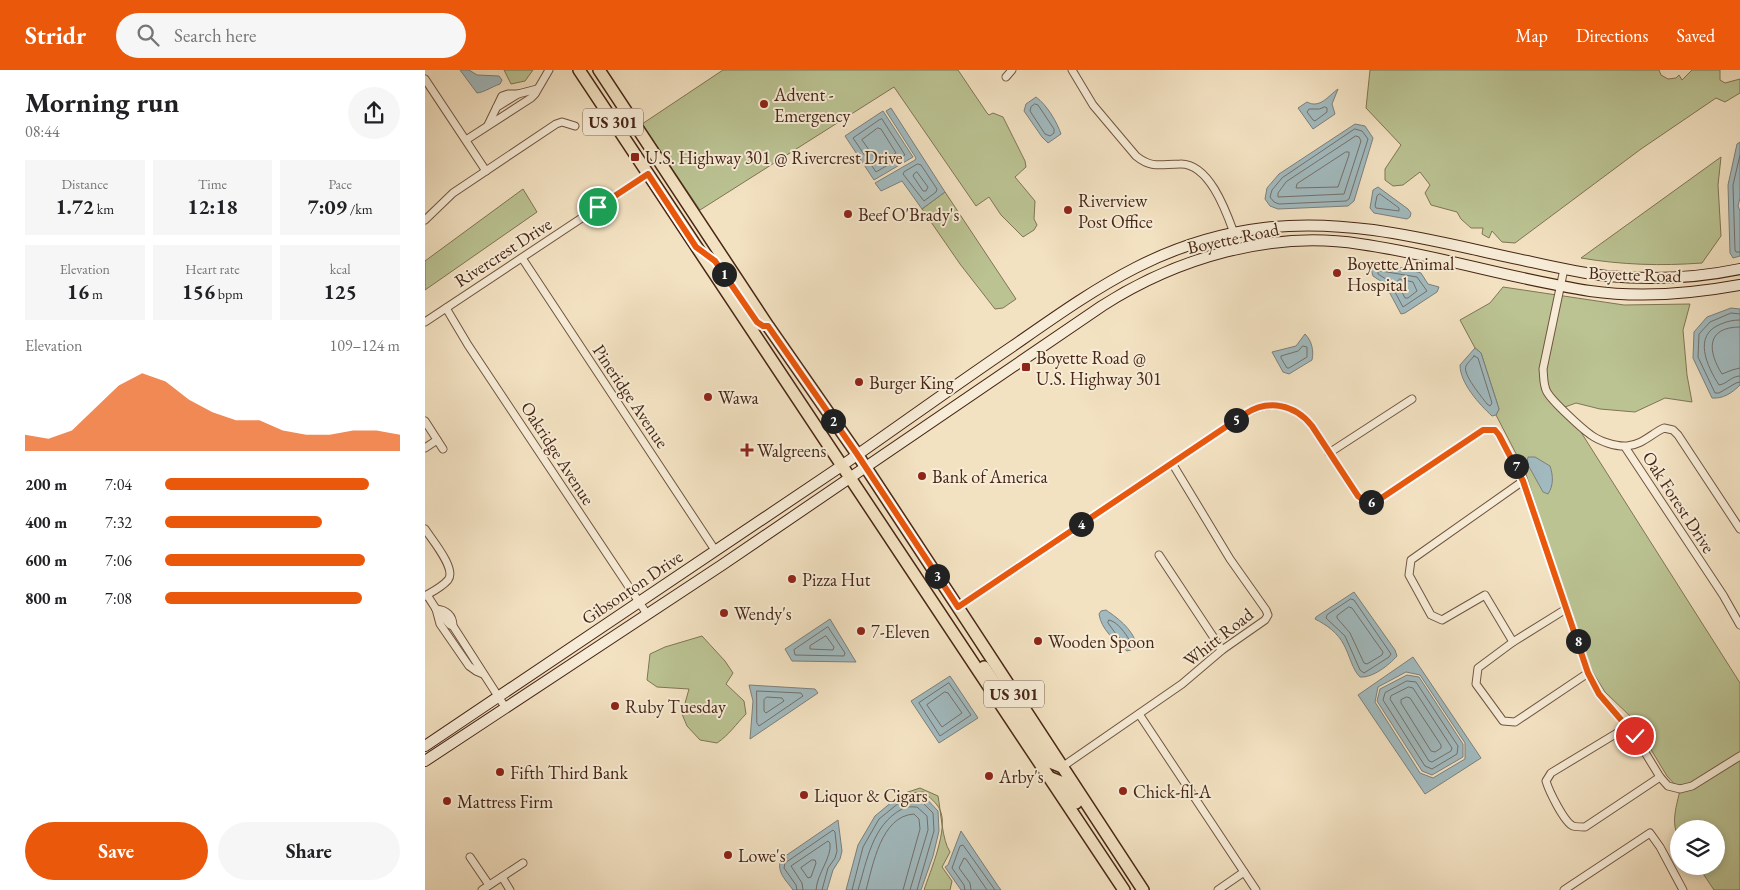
<!DOCTYPE html>
<html lang="en">
<head>
<meta charset="utf-8">
<style>
	:root { --surface:#fff; --page:#f6f6f6; --text:#202124; --muted:#757577; --accent:#ea580c }
	body { margin:0; font-family:"EB Garamond",serif; background:var(--page); color:var(--text); height:100vh; display:flex; flex-direction:column; font-size:19px; white-space:nowrap }
	* { box-sizing:border-box; margin:0 }
	p { font-size:16px; color:var(--muted) }
	.icon { flex:none; width:28px; height:28px; fill:none; stroke:currentColor; stroke-width:2; stroke-linecap:round; stroke-linejoin:round }
	.map { position:relative; flex:1; overflow:hidden }
	.drawer { display:flex; flex-direction:column; background:var(--surface); width:425px }
	.drawer>* { flex:none }
	.fabs { position:absolute; left:1245px; top:750px; display:grid; gap:10px }
	.fabs a { display:grid; place-items:center; width:55px; height:55px; border-radius:50%; background:var(--surface); box-shadow:0 2px 8px #0003; font-size:25px }
	.pin { position:absolute; display:grid; place-items:center; width:42px; height:42px; color:#fff; margin:-21px; border:2px solid #fff; border-radius:50%; box-shadow:0 1px 5px #0007 }
	.km { position:absolute; width:25px; height:25px; margin:-12px; border-radius:50%; background:#222; color:#fff; font-size:14px; line-height:25px; text-align:center }
	.round { display:grid; place-items:center; flex:none; width:52px; height:52px; border-radius:26px; background:var(--page) }
	.overview { display:flex; align-items:center; justify-content:space-between; height:85px; padding:0 25px }
	h1 { font-size:28px; font-weight:700; line-height:38px }
	.metrics { display:grid; grid-template-columns:repeat(3,1fr); gap:8px; height:85px; padding:5px 25px }
	.metrics div { display:grid; align-content:center; border-radius:0px; background:var(--page); text-align:center }
	.metrics b { font-size:21px; font-weight:700 }
	.metrics small { font-size:14px; font-weight:400 }
	.metrics p { font-size:14px }
	.chart { height:140px; padding:10px 25px }
	.chart p { display:flex; justify-content:space-between }
	.chart svg { width:100%; height:90px; margin-top:5px; fill:var(--accent); opacity:.7 }
	.button { display:flex; gap:10px; margin-top:auto; padding:10px 25px }
	.button a { flex:1; height:58px; border-radius:30px; background:var(--accent); color:#fff; font-size:20px; font-weight:700; line-height:58px; text-align:center }
	.button a+a { background:var(--page); color:var(--text) }
	ul { padding:0 25px; list-style:none; font-size:16px }
	li { display:grid; grid-template-columns:80px 60px 1fr; align-items:center; height:38px }
	li i { height:12px; border-radius:6px; background:var(--accent) }
	header { display:flex; align-items:center; gap:30px; box-sizing:border-box; height:70px; padding:0 25px; background:var(--accent); color:#fff }
	header strong { font-size:24px }
	nav { display:flex; gap:28px; margin-inline-start:auto; font-size:18px }
	.search { width:350px; height:45px; background:var(--page); display:flex; align-items:center; gap:12px; box-sizing:border-box; padding:0 18px; border-radius:28px; color:var(--muted); font-size:19px }
	main { display:flex; flex:1; min-height:0 }
	.map>svg:first-child { display:block }
	.green { fill:#bbc393; stroke:#817454 }
	.water { fill:#a1babf; stroke:#7d7f7b; fill-rule:evenodd }
	.lines { fill:none; stroke-linecap:round; stroke-linejoin:round }
	.shore { stroke:#74706a; stroke-width:1 }
	.street-casing { stroke:#725540; stroke-width:9 }
	.secondary-casing { stroke:#472615; stroke-width:12 }
	.primary-casing { stroke:#472615; stroke-width:14 }
	.street { stroke:#f7ecd7; stroke-width:7 }
	.secondary { stroke:#f7ecd7; stroke-width:10 }
	.primary { stroke:#f3e2c2; stroke-width:11 }
	.route-casing { stroke:#fff; stroke-width:10 }
	.route { stroke:#ea580c; stroke-width:6 }
	.poi-dot { fill:#8f2418; stroke:#f7ecd7; stroke-width:2 }
	.labels { text-anchor:middle; dominant-baseline:central; stroke-width:4; stroke-linejoin:round; paint-order:stroke }
	.shield { fill:#f7ecd7; stroke:#7c614f; stroke-width:1 }
	.shield-label { font-size:16px; font-weight:bold; fill:#472615 }
	.poi-label { font-size:18px; fill:#472615; stroke:#f7ecd7; text-anchor:start }
	.street-label { font-size:18px; fill:#472615; stroke:#f7ecd7 }
</style>
</head>
<body>
<header>
<strong>Stridr</strong>
<div class="search"><svg class="icon" aria-label="search" viewBox="0 0 24 24"><circle cx="10" cy="10" r="6"/><path d="M15 15l6 6"/></svg>Search here</div>
<nav><a>Map</a><a>Directions</a><a>Saved</a></nav>
</header>
<main>
<section class="drawer">
<div class="overview"><div><h1>Morning run</h1><p>08:44</p></div><a class="round"><svg class="icon" aria-label="share" viewBox="0 0 24 24"><path d="M12 15V3M7 8l5-5 5 5M5 13v7h14v-7"/></svg></a></div>
<div class="metrics">
<div><p>Distance</p><b>1.72<small> km</small></b></div>
<div><p>Time</p><b>12:18</b></div>
<div><p>Pace</p><b>7:09<small> /km</small></b></div>
</div>
<div class="metrics">
<div><p>Elevation</p><b>16<small> m</small></b></div>
<div><p>Heart rate</p><b>156<small> bpm</small></b></div>
<div><p>kcal</p><b>125</b></div>
</div>
<div class="chart"><p><span>Elevation</span>109–124 m</p>
<svg viewBox="0 0 160 44" preserveAspectRatio="none"><path d="M0 44V36L10 38L20 34L30 23L40 12L50 6L60 10L70 19L80 25L90 29L100 29L110 34L120 36L130 36L140 34L150 34L160 36V44z"/></svg>
</div>
<ul>
<li><b>200 m</b>7:04<i style="width:87%"></i></li>
<li><b>400 m</b>7:32<i style="width:67%"></i></li>
<li><b>600 m</b>7:06<i style="width:85%"></i></li>
<li><b>800 m</b>7:08<i style="width:84%"></i></li>
</ul>
<div class="button"><a>Save</a><a>Share</a></div>
</section>
<div class="map">
<svg width="1315" height="820" viewBox="0 0 1315 820">
	<rect width="100%" height="100%" fill="#f3e2c2"/>
	<filter id="stains"><feTurbulence type="fractalNoise" baseFrequency=".004" numOctaves="4"/><feColorMatrix values="0 0 0 0 .2 0 0 0 0 .09 0 0 0 0 .02 0 0 0 .5 -.17"/></filter>
	<radialGradient id="worn" r=".72"><stop offset=".6" stop-color="#630" stop-opacity="0"/><stop offset="1" stop-color="#630" stop-opacity=".3"/></radialGradient>
	<g class="green">
		<polygon points="79,0 108,0 100,11 86,14"/>
		<polygon points="298,0 533,0 562,43 564,45 568,43 578,47 600,91 601,97 590,107 610,131 609,149 612,155 609,160 598,167 576,145 564,127 551,136 469,17 275,140 217,54"/>
		<polygon points="945,0 1234,0 1236,5 1243,9 1251,8 1254,5 1257,10 1267,0 1295,0 1295,10 1300,13 1315,9 1315,23 1300,32 1291,28 1216,79 1090,173 1077,172 1067,161 1064,168 1057,164 1058,158 1046,158 1036,149 1032,142 1006,135 1000,123 1005,115 995,102 978,115 968,116 960,110 960,99 976,75 941,38"/>
		<path d="M1296,87l-3,28 3,51 -19,27c-41,3 -80,2 -121,-5z"/>
		<polygon points="98,119 112,142 0,220 0,191"/>
		<polygon points="520,122 591,229 578,238 570,239 535,194 497,139"/>
		<path d="M1078,217l121,18 66,-1 -7,26 4,45 5,27 -27,-4 -30,14 -35,-3 -24,-6 -11,4 175,276v207h-26l-16,-24h18v-37h-37v8c-9,-13 -2,-33 1,-47l-13,-14 -35,-58 -27,-26 -21,-34 -59,-187 -29,-56 3,-6 -18,-56 -6,-5 -15,-28 30,-17z"/>
		<path d="M277,566l23,25 8,12 -7,11 18,17 2,13c-10,10 -17,21 -29,29l-17,-3 -13,-14 -5,-12 7,-25 -32,-2 -10,-7 3,-26 15,-7z"/>
		<path d="M495,718l18,8c3,16 4,44 12,56l-8,15 10,14 -2,9h-26c6,-18 25,-62 16,-80 -3,-7 -11,-13 -16,-18l-19,1z"/>
	</g>
	<g class="water">
		<path d="M35,0h9l8,5 22,1 3,4 -2,4c-9,3 -15,8 -23,9z"/>
		<path d="M913,19l-6,15 3,10 -22,15 -15,-21 9,-6c13,7 21,-6 31,-13z"/>
		<path d="M611,27c11,8 21,25 25,37l-13,9 -6,-6 -18,-26 2,-7z"/>
		<polygon points="466,38 520,122 497,139 477,111 456,121 450,113 490,90 491,88 461,41"/>
		<polygon points="458,41 488,87 449,110 420,66"/>
		<polygon points="930,54 940,56 948,68 929,131 923,136 853,139 845,136 840,129 842,118 854,104"/>
		<polygon points="1315,72 1315,128 1313,136 1315,141 1315,186 1308,188 1305,183 1303,115 1312,74"/>
		<polygon points="953,117 983,139 986,143 985,147 982,149 949,143 945,138 948,120"/>
		<polygon points="950,195 979,198 996,203 1003,214 1014,217 1012,222 980,243 976,244 960,214 948,206 946,199"/>
		<path d="M1306,238l9,1v76c-8,8 -17,14 -28,13l-19,-40 1,-26 13,-15z"/>
		<path d="M880,264c7,7 9,17 7,26l-23,14 -6,-2 -11,-20 24,-6z"/>
		<path d="M1050,278l6,5 18,56 -3,6 -4,1c-13,-12 -32,-33 -32,-51z"/>
		<path d="M1103,387h7l15,9c3,9 4,19 -2,28l-5,-2 -16,-29z"/>
		<path d="M929,522l41,58 2,6c-8,9 -24,22 -37,21 -8,-8 -10,-21 -16,-32 -6,-12 -17,-20 -29,-26l1,-2z"/>
		<path d="M681,540c13,9 29,21 31,38l-10,3c-12,-10 -26,-22 -28,-37l2,-3z"/>
		<polygon points="405,549 431,592 367,591 360,579"/>
		<path d="M988,587l68,101 -56,36 -67,-99zM981,602l14,3 45,68v16l-32,19 -13,-5 -45,-71 3,-15z"/>
		<polygon points="982,605 994,607 1038,674 1038,687 1007,705 997,701 952,631 955,619"/>
		<polygon points="525,606 553,648 514,673 486,631"/>
		<polygon points="324,615 390,619 393,623 325,669 328,631"/>
		<polygon points="498,725 513,741 514,761 508,786 496,820 421,820 433,775 450,746 474,726"/>
		<path d="M413,750l4,31 -2,8 -7,11 -6,20h-34c-7,-10 -17,-18 -12,-31z"/>
		<polygon points="536,761 573,816 576,820 536,820 520,797 523,795"/>
	</g>
	<g class="lines">
		<g class="shore">
			<polygon points="610,34 613,35 629,59 629,63 625,66 620,64 605,41 606,37"/>
			<polygon points="900,37 902,38 902,42 890,51 888,50 882,42 884,39 894,39"/>
			<polygon points="457,49 480,85 451,102 428,68 454,50"/>
			<polygon points="453,58 456,59 471,83 454,94 437,70"/>
			<polygon points="930,59 937,61 943,69 924,129 921,131 854,134 849,132 845,127 847,120 857,108"/>
			<polygon points="931,66 934,67 936,71 919,124 853,127 853,123 861,112"/>
			<polygon points="921,82 924,82 924,85 913,117 871,118 872,114"/>
			<polyline points="1315,85 1308,115 1310,180 1311,182 1315,182"/>
			<polygon points="493,94 496,95 512,119 511,122 499,131 478,104 479,102"/>
			<polygon points="492,102 503,117 501,121 498,121 488,106 489,104"/>
			<polygon points="955,124 974,138 974,141 951,138 950,136 952,126"/>
			<polygon points="956,201 992,207 1002,221 978,237 964,211 953,204 953,202"/>
			<polygon points="975,209 988,212 992,221 983,228 980,228 972,212"/>
			<polyline points="1315,244 1306,243 1285,252 1274,264 1273,287 1290,323 1294,323 1311,313 1315,312"/>
			<path d="M1315,250c-7,0 -12,1 -19,4 -29,11 -14,42 -2,61 8,-1 12,-9 21,-9"/>
			<path d="M1315,257c-35,0 -32,25 -18,47l10,-4 8,-2"/>
			<polygon points="878,276 882,277 882,287 864,298 862,298 856,288 856,286 873,281"/>
			<path d="M1049,286l4,2 14,45 -2,3 -3,-2c-5,-7 -25,-30 -21,-38 2,-4 6,-7 8,-10z"/>
			<polygon points="926,529 929,530 966,584 964,587 939,603 935,600 920,566 901,548 902,545"/>
			<polygon points="924,537 927,538 958,582 957,585 942,594 939,593 925,563 912,548 912,546"/>
			<path d="M684,550c9,2 16,13 21,21l-1,3h-3l-10,-10 -8,-11z"/>
			<polygon points="403,557 420,583 419,586 370,585 369,580"/>
			<polygon points="401,566 409,577 408,580 385,579 385,576"/>
			<polygon points="982,611 991,612 1033,676 1032,684 1007,699 1000,696 958,630 960,623"/>
			<polygon points="524,613 546,645 515,666 494,633"/>
			<polygon points="984,617 988,618 1027,678 1026,681 1007,692 1004,691 965,629 966,626"/>
			<polygon points="332,621 376,623 378,626 334,656 332,653"/>
			<polygon points="520,622 523,623 537,643 517,657 502,635"/>
			<polygon points="342,627 357,628 359,631 341,643 339,641 339,630"/>
			<polygon points="982,627 985,628 1016,675 1016,678 1010,682 1006,681 976,633 976,630"/>
			<polygon points="387,790 390,790 391,793 386,807 383,808 376,798"/>
			<polyline points="372,820 371,815 359,798 360,793 408,760 410,762 412,781 410,788 403,798 397,820"/>
			<path d="M378,820l-1,-7 -11,-17 37,-25 2,2c2,15 -13,30 -14,47"/>
			<polyline points="427,820 438,777 454,749 475,732 495,730 508,743 509,761 492,820"/>
			<path d="M433,820c9,-29 14,-65 44,-81 4,-3 10,-2 15,-2l10,9 1,14 -18,60"/>
			<path d="M441,820c7,-25 15,-74 48,-76l5,5 1,10 -17,61"/>
			<polyline points="540,820 539,815 527,798 535,776 538,775 570,820"/>
			<polyline points="546,820 545,813 534,798 539,788 541,789 562,820"/>
		</g>
		<defs>
			<g id="street">
				<path d="M647,0l21,35 43,51c16,13 25,8 44,8 29,-1 46,47 54,69"/>
				<polyline points="581,7 587,0"/>
				<polyline points="0,9 61,101"/>
				<polyline points="72,37 93,24"/>
				<polyline points="63,55 77,26 83,24 93,24 112,19"/>
				<polyline points="41,70 106,28 110,24 124,0"/>
				<polyline points="0,150 28,123 131,54 137,52 150,56"/>
				<polyline points="97,188 290,480"/>
				<path d="M1139,199l-21,100c1,8 0,16 4,23 5,9 34,36 44,43 8,6 25,12 36,11 15,-1 24,-12 37,-18l9,2 5,5 62,94"/>
				<polyline points="21,238 43,275 222,544"/>
				<polyline points="0,252 223,104"/>
				<polyline points="0,351 18,379"/>
				<polyline points="1200,377 1298,525 1315,555"/>
				<polyline points="0,378 12,370"/>
				<polyline points="904,383 987,329"/>
				<path d="M0,459c7,11 32,40 23,51 -6,7 -16,12 -23,16"/>
				<polyline points="734,485 797,580"/>
				<polyline points="2,525 11,539 25,555 28,556"/>
				<path d="M533,537l287,-193c24,-15 49,-10 67,12l46,70 8,7 11,-2 106,-71h12l4,5 24,46 65,192 11,21 36,42 25,41 8,9 12,3 12,-3 48,-30"/>
				<path d="M11,539c10,1 17,6 17,17l52,81"/>
				<polyline points="11,539 15,554 44,596 51,601 58,604"/>
				<polyline points="1141,539 1088,572 1053,598 1051,614 1078,651 1090,652 1163,603"/>
				<polyline points="1088,572 1060,525 1017,550 1006,545 984,505 986,490 1098,411"/>
				<polyline points="714,644 831,820"/>
				<path d="M1202,657l-76,46 -5,8c3,10 18,41 27,45 4,1 9,1 12,1l75,-50"/>
				<polyline points="637,697 757,614 797,580 840,550 843,545 841,540 805,489 747,393"/>
				<polyline points="45,787 64,815"/>
				<polyline points="77,807 85,820"/>
				<polyline points="57,820 98,793"/>
				<polyline points="793,820 819,802"/>
				<polyline points="1139,820 1225,763 1235,777 1258,820"/>
			</g>
			<g id="secondary">
				<path d="M0,676c137,-93 275,-184 412,-277 59,-41 117,-83 176,-123 82,-57 149,-106 251,-118 90,-11 176,15 263,33 27,6 53,12 80,15 44,4 90,2 133,-7"/>
				<path d="M0,691l297,-196 380,-259c75,-48 169,-76 258,-62 78,11 152,35 230,47 49,7 101,3 150,-6"/>
			</g>
			<g id="primary">
				<polyline points="154,0 699,820"/>
				<polyline points="174,0 343,256 432,384 542,551 718,820"/>
				<polyline points="297,202 334,254"/>
				<polyline points="559,597 620,687 627,693 637,697"/>
				<polyline points="626,708 636,712 651,733"/>
			</g>
		</defs>
		<use href="#street" class="street-casing"/>
		<use href="#secondary" class="secondary-casing"/>
		<use href="#primary" class="primary-casing"/>
		<use href="#street" class="street"/>
		<use href="#secondary" class="secondary"/>
		<use href="#primary" class="primary"/>
	</g>
	<g class="lines">
		<defs>
			<path id="route" d="M173,137l50,-33 48,73 19,14 42,61 6,4h5l89,128 101,153 287,-193c23,-15 50,-10 67,12l46,70 8,6 11,-1 106,-71h12l4,5 24,46 65,192 11,21 36,42"/>
		</defs>
		<use href="#route" class="route-casing"/>
		<use href="#route" class="route"/>
	</g>
	<g class="poi-dot">
		<circle cx="339" cy="34" r="5"/>
		<rect x="205" y="82" width="10" height="10" rx="2.5"/>
		<circle cx="643" cy="140" r="5"/>
		<circle cx="423" cy="144" r="5"/>
		<circle cx="912" cy="203" r="5"/>
		<rect x="596" y="292" width="10" height="10" rx="2.5"/>
		<circle cx="434" cy="312" r="5"/>
		<circle cx="283" cy="327" r="5"/>
		<path d="M319.5 372.5h5v5h5v5h-5v5h-5v-5h-5v-5h5z"/>
		<circle cx="497" cy="406" r="5"/>
		<circle cx="367" cy="509" r="5"/>
		<circle cx="299" cy="543" r="5"/>
		<circle cx="436" cy="561" r="5"/>
		<circle cx="613" cy="571" r="5"/>
		<circle cx="190" cy="636" r="5"/>
		<circle cx="75" cy="702" r="5"/>
		<circle cx="564" cy="706" r="5"/>
		<circle cx="698" cy="721" r="5"/>
		<circle cx="379" cy="725" r="5"/>
		<circle cx="22" cy="731" r="5"/>
		<circle cx="303" cy="785" r="5"/>
	</g>
	<g class="labels">
		<g class="shield">
			<rect x="158" y="38.5" width="60" height="27" rx="4"/>
			<rect x="559" y="610.5" width="60" height="27" rx="4"/>
		</g>
		<g class="shield-label">
			<text x="188" y="52">US 301</text>
			<text x="589" y="624">US 301</text>
		</g>
		<g class="poi-label">
			<text x="349" y="24">Advent -<tspan x="349" dy="21">Emergency</tspan></text>
			<text x="220" y="87">U.S. Highway 301 @ Rivercrest Drive</text>
			<text x="653" y="130">Riverview<tspan x="653" dy="21">Post Office</tspan></text>
			<text x="433" y="144">Beef O'Brady's</text>
			<text x="922" y="193">Boyette Animal<tspan x="922" dy="21">Hospital</tspan></text>
			<text x="611" y="287">Boyette Road @<tspan x="611" dy="21">U.S. Highway 301</tspan></text>
			<text x="444" y="312">Burger King</text>
			<text x="293" y="327">Wawa</text>
			<text x="332" y="380">Walgreens</text>
			<text x="507" y="406">Bank of America</text>
			<text x="377" y="509">Pizza Hut</text>
			<text x="309" y="543">Wendy's</text>
			<text x="446" y="561">7-Eleven</text>
			<text x="623" y="571">Wooden Spoon</text>
			<text x="200" y="636">Ruby Tuesday</text>
			<text x="85" y="702">Fifth Third Bank</text>
			<text x="574" y="706">Arby's</text>
			<text x="708" y="721">Chick-fil-A</text>
			<text x="389" y="725">Liquor &amp; Cigars</text>
			<text x="32" y="731">Mattress Firm</text>
			<text x="313" y="785">Lowe's</text>
		</g>
		<g class="street-label">
			<text transform="translate(808 168) rotate(-12)">Boyette Road</text>
			<text transform="translate(78 182) rotate(-33)">Rivercrest Drive</text>
			<text transform="translate(1210 204) rotate(2)">Boyette Road</text>
			<text transform="translate(206 326) rotate(56)">Pineridge Avenue</text>
			<text transform="translate(133 383) rotate(57)">Oakridge Avenue</text>
			<text transform="translate(1254 432) rotate(57)">Oak Forest Drive</text>
			<text transform="translate(207 517) rotate(-34)">Gibsonton Drive</text>
			<text transform="translate(793 567) rotate(-38)">Whitt Road</text>
		</g>
	</g>
	<rect width="100%" height="100%" filter="url(#stains)"/>
	<rect width="100%" height="100%" fill="url(#worn)"/>
</svg>
<div class="fabs">
<a><svg class="icon" aria-label="layers" viewBox="0 0 24 24"><path d="M12 4l9 5-9 5-9-5zM3 14l9 5 9-5"/></svg></a>
</div>
<div class="pin" style="left:173px;top:137px;background:#1e9e55"><svg class="icon" aria-label="arrive" viewBox="0 0 24 24"><path d="M6 21V4h12l-3 4 3 4H6"/></svg></div>
<div class="pin" style="left:1210px;top:666px;background:#d93025"><svg class="icon" aria-label="check" viewBox="0 0 24 24"><path d="M5 12l5 5 9-10"/></svg></div>
<b class="km" style="left:299px;top:204px">1</b>
<b class="km" style="left:408px;top:351px">2</b>
<b class="km" style="left:512px;top:506px">3</b>
<b class="km" style="left:656px;top:454px">4</b>
<b class="km" style="left:811px;top:350px">5</b>
<b class="km" style="left:946px;top:432px">6</b>
<b class="km" style="left:1091px;top:396px">7</b>
<b class="km" style="left:1153px;top:571px">8</b>
</div>
</main>
</body>
</html>
